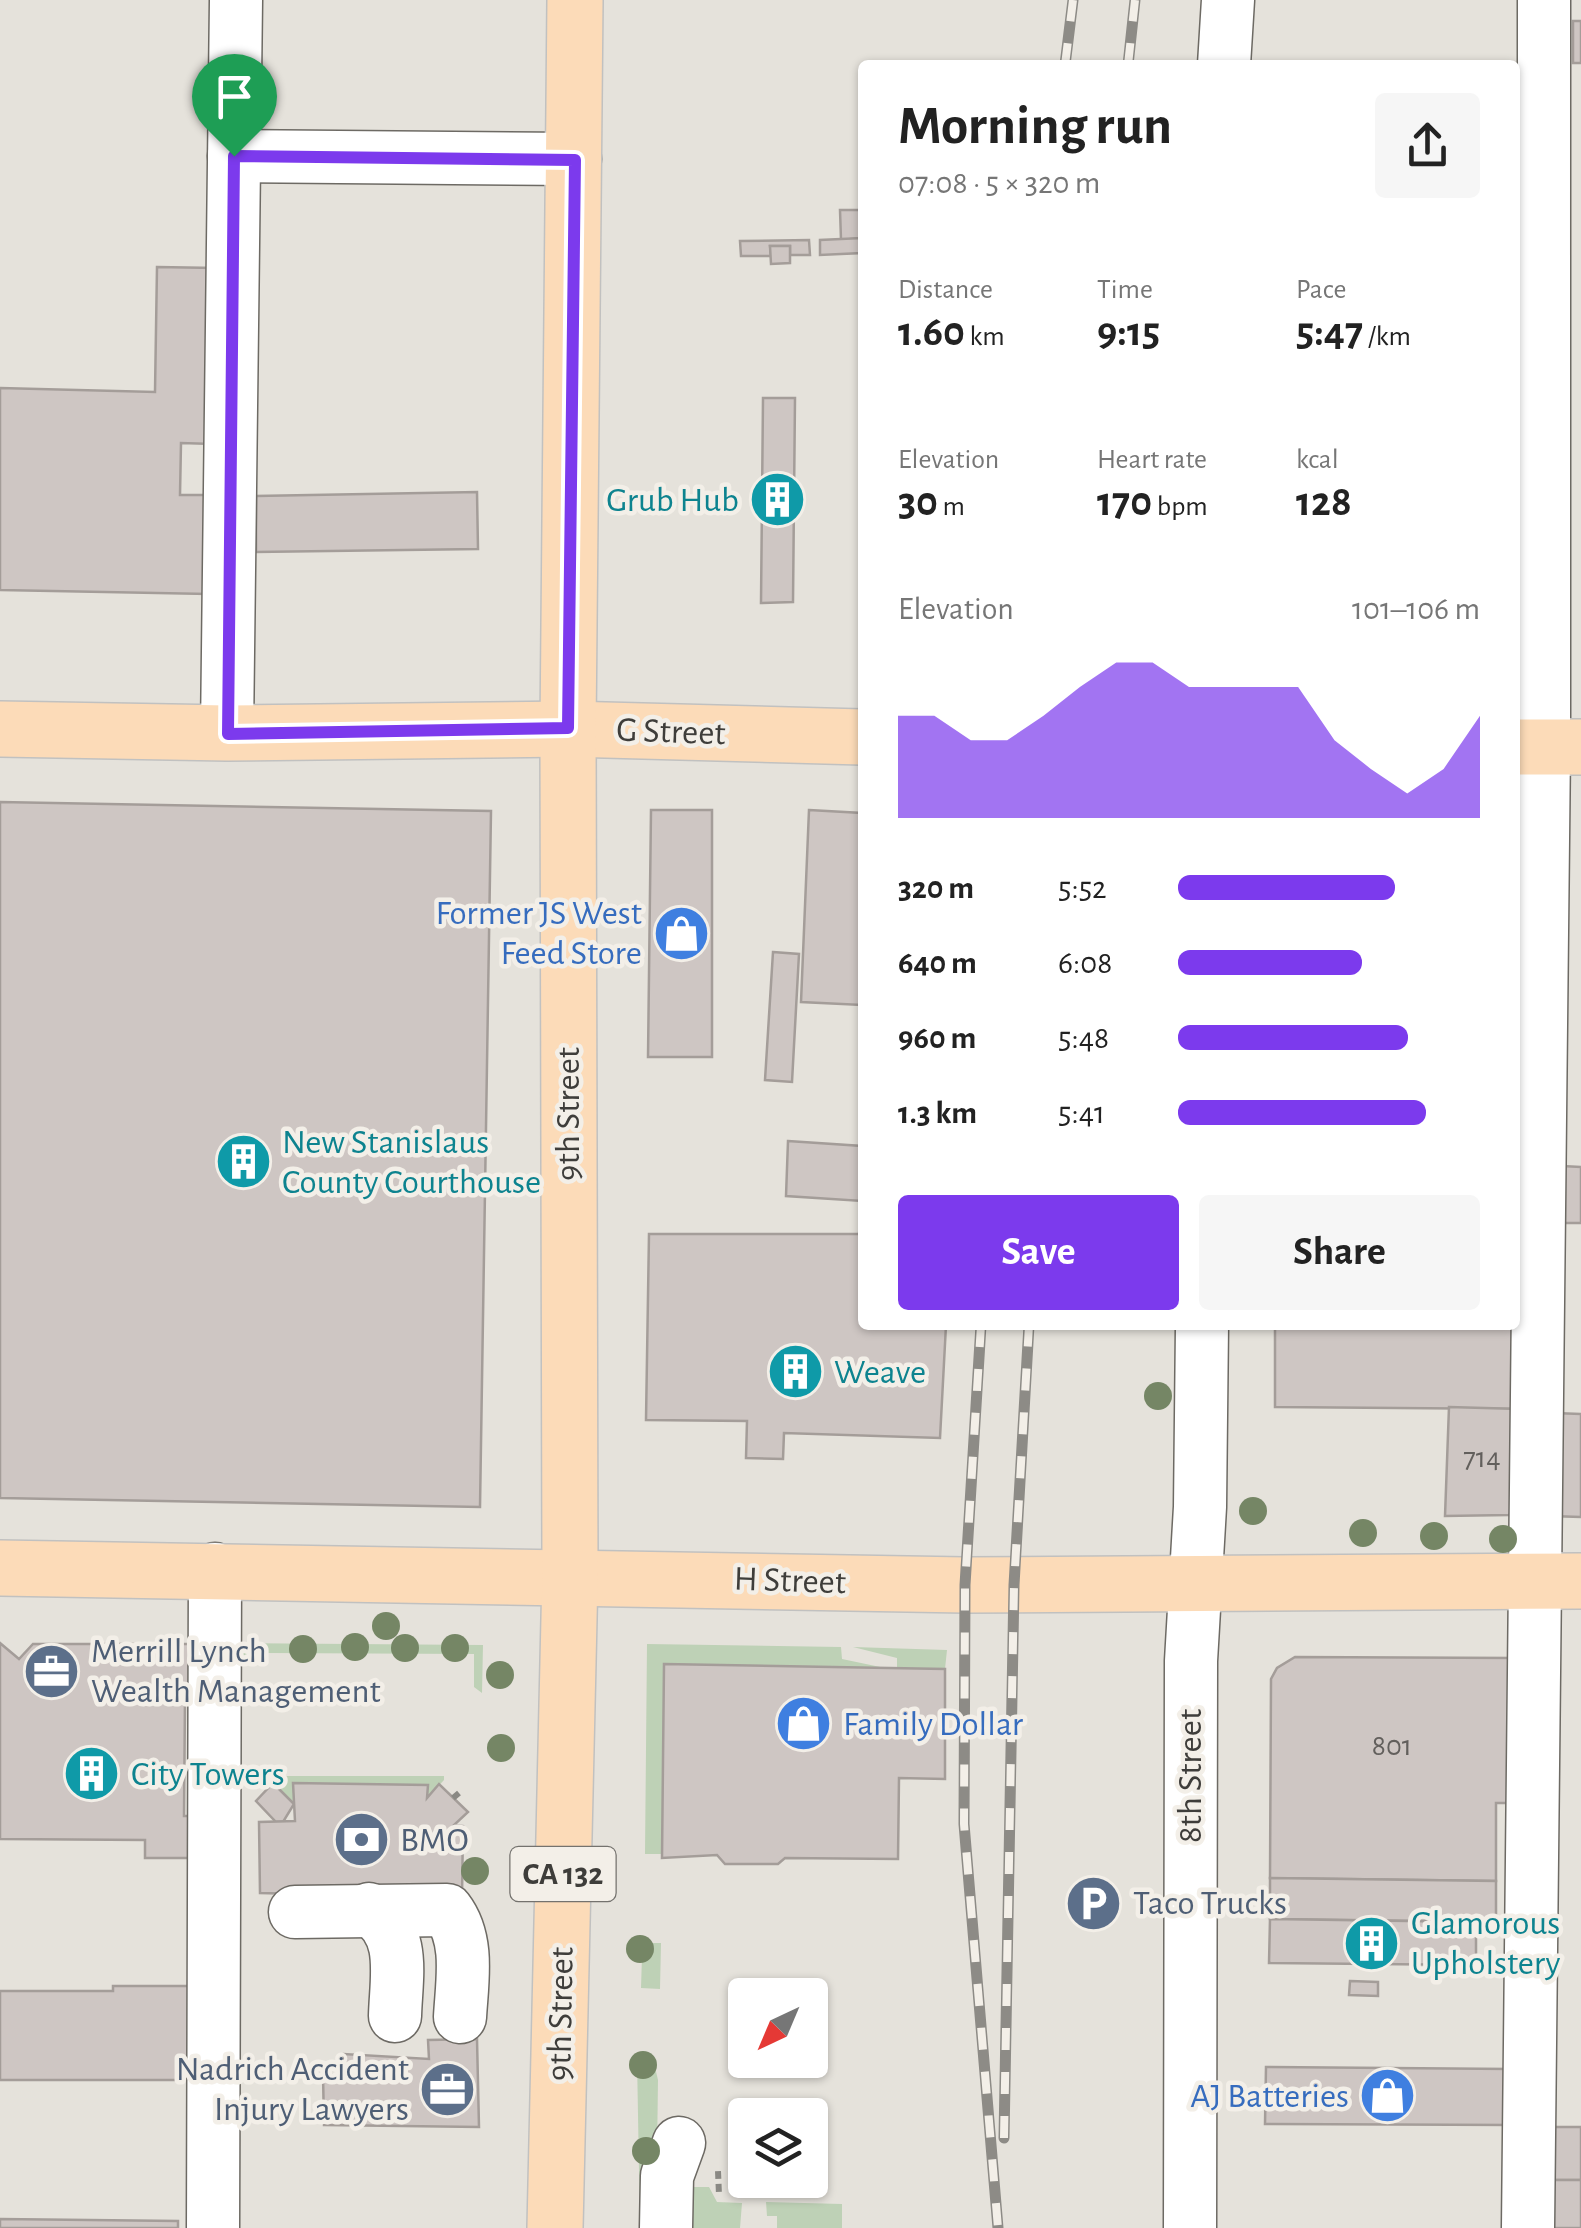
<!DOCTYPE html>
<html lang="en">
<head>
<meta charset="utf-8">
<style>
	:root { --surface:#fff; --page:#f6f6f6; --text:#222; --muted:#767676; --accent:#7c3aed }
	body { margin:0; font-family:"Alegreya Sans",sans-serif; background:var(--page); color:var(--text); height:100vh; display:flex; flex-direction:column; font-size:38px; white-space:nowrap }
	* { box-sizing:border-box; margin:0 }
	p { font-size:32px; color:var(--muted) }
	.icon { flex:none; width:55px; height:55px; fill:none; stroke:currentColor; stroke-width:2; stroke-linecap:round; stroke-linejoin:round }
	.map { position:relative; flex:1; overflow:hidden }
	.details { position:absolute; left:858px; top:60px; width:662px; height:1270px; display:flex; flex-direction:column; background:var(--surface); border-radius:10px; box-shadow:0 2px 8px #0004 }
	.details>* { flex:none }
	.needle { width:65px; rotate:224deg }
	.controls { position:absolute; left:728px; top:1978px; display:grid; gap:20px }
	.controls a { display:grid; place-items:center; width:100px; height:100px; border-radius:10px; background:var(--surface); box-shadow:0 2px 8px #0004; font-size:50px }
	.pin { position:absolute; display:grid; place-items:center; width:85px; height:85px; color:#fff; margin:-102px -42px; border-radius:50% 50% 50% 0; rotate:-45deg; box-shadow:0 0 10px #0007 }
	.pin .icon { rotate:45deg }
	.round { display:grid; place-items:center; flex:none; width:105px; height:105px; border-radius:10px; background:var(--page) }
	.overview { display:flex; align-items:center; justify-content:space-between; height:170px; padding:0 40px }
	h1 { font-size:55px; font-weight:700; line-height:75px }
	.figures { display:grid; grid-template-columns:repeat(3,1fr); gap:15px; height:170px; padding:10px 40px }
	.figures div { display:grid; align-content:center }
	.figures b { font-size:42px; font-weight:700 }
	.figures small { font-size:28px; font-weight:400 }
	.figures p { font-size:28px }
	.chart { height:280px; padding:20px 40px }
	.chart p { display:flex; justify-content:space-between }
	.chart svg { width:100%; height:180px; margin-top:10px; fill:var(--accent); opacity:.7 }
	.action { display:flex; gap:20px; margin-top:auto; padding:20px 40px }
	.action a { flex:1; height:115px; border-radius:10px; background:var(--accent); color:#fff; font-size:40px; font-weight:700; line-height:115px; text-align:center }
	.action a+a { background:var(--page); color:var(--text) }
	ul { padding:0 40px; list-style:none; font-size:32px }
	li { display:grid; grid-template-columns:160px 120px 1fr; align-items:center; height:75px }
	li i { height:25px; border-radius:12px; background:var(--accent) }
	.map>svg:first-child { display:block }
	.green { fill:#bed1b6 }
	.building { fill:#cec6c3; stroke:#a49d99; stroke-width:2.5 }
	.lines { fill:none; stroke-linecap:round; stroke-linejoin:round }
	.minor-casing { stroke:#6d6a64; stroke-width:55 }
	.major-casing { stroke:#c1c1c0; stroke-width:58 }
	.path { stroke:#8a8984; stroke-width:6; stroke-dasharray:8 5; stroke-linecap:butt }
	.minor { stroke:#fff; stroke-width:52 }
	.major { stroke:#fcdbb8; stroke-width:55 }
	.rail-casing { stroke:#8d8b86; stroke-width:11 }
	.rail { stroke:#f3efe8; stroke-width:8; stroke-dasharray:22; stroke-linecap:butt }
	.tree { fill:#758665 }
	.route-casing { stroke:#fff; stroke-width:20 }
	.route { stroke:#7c3aed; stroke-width:12 }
	.labels { text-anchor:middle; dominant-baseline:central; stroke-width:9; stroke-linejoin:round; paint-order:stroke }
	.number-label { font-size:30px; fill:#625f5c }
	.shield { fill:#f3efe8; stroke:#74726e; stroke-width:2.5 }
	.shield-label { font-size:32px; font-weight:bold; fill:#3e3d3a }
	.culture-label { font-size:35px; fill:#0d838f; stroke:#f3efe8; text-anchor:start }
	.street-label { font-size:35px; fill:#3e3d3a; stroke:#f3efe8 }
	.shop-label { font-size:35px; fill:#366cbe; stroke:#f3efe8; text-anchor:end }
	.service-label { font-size:35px; fill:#4e5e75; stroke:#f3efe8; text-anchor:start }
</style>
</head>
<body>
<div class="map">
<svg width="1581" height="2228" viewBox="0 0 1581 2228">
	<rect width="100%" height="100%" fill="#e5e2db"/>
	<g class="green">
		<polygon points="236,1643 483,1645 482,1693 474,1687 474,1654 266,1653 265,1659 242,1659 240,1675"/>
		<polygon points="647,1644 841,1647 842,1659 885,1668 664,1664 662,1854 645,1854"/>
		<polygon points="853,1647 947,1650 945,1669 897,1668 897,1658"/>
		<polygon points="272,1776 444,1776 444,1780 427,1798 427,1785 294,1783 294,1804 273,1783"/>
		<polygon points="637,1943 661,1943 660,1989 641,1988 642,1956 637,1955"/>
		<polygon points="643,2053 654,2063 658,2080 656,2228 640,2228 637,2058"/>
		<polygon points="694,2165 694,2187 709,2187 717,2202 742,2203 740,2228 678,2228"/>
		<polygon points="766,2202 842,2204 842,2228 777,2228 777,2216 767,2216"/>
	</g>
	<g class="building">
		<rect x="1573" y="21" width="8" height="42"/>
		<polygon points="840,210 862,210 862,238 841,240"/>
		<polygon points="862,238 862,253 820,255 820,240"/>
		<polygon points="809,240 810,255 790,255 790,246 770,246 771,256 741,256 740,241"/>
		<polygon points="770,246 790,246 790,263 771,264"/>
		<polygon points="157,267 216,268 213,444 181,443 180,495 210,495 208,594 0,590 0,388 155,392"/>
		<polygon points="763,398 795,398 793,602 761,603"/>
		<polygon points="477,492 478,549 256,552 256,496"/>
		<polygon points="0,802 491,811 480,1507 0,1498"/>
		<polygon points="651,810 712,810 712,1057 648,1057"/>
		<polygon points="809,810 862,813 862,1005 801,1002"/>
		<polygon points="773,952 799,954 792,1082 765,1080"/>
		<polygon points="788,1141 862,1146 862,1201 786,1196"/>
		<polygon points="1562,1166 1581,1167 1581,1223 1563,1223"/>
		<polygon points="860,1221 862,1325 946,1325 940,1438 784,1433 783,1459 746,1458 747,1421 646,1420 649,1234 859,1234"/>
		<polygon points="1275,1325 1515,1325 1519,1409 1275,1407"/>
		<polygon points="1449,1407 1519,1409 1516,1508 1509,1515 1445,1516"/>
		<polygon points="1554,1413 1581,1414 1581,1517 1550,1516"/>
		<polygon points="0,1643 19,1659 33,1644 197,1644 198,1700 185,1699 184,1816 198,1816 198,1858 145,1858 145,1840 0,1839"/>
		<polygon points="1295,1657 1515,1658 1513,1803 1496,1803 1496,1881 1270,1878 1271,1679 1277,1668"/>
		<polygon points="664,1664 945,1669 945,1779 899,1778 898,1859 785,1858 778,1864 725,1864 717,1855 662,1858"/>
		<polygon points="273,1783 294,1804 283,1822 276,1822 256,1801"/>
		<polygon points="293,1783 428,1785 427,1798 439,1784 468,1812 454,1825 463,1826 462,1898 260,1893 259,1822 295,1821"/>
		<polygon points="1270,1878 1496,1881 1496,1922 1270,1919"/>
		<polygon points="1270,1919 1476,1922 1476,1965 1269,1963"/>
		<polygon points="1350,1981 1378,1982 1378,1996 1349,1995"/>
		<polygon points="113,1986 198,1986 198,2080 0,2080 0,1991 113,1991"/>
		<polygon points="477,2039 479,2127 324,2125 323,2074 343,2075 344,2054 429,2059 428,2040"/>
		<polygon points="1266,2067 1510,2069 1510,2125 1265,2124"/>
		<rect x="1550" y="2127" width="31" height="53"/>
		<rect x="1546" y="2180" width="35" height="48"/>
		<polygon points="0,2219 178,2221 178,2228 0,2228"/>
	</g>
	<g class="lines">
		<defs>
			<g id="minor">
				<polyline points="1224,65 1228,0"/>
				<polyline points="234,156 575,159"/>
				<polyline points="227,733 236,0"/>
				<path d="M369,1909c38,24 27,68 26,107"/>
				<path d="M295,1912l152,-2c23,30 15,71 13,107"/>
				<polyline points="213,2228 215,1569"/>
				<polyline points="666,2228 667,2176 679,2143"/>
				<polyline points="1190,2228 1191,1661 1200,1507 1202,1325"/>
				<polyline points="1528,2228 1544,747 1544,0"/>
			</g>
			<g id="major">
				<polyline points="0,729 227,733 568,729 862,737"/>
				<polyline points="1515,747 1581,747"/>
				<polyline points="0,1568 965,1585 1581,1581"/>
				<polyline points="555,2228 570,1575 568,729 575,0"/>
			</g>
		</defs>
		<use href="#minor" class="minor-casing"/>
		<use href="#major" class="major-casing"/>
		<g class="path">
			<polyline points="453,1798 459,1793"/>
			<polyline points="718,2171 719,2195"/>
		</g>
		<use href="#minor" class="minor"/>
		<use href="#major" class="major"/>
		<defs>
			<g id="rail">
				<polyline points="1065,65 1073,0"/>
				<polyline points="1128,65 1135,0"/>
				<polyline points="981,1325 965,1585 964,1824 998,2228"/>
				<polyline points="1004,2138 1014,1585 1029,1325"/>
			</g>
		</defs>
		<use href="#rail" class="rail-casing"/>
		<use href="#rail" class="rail"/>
	</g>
	<g class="tree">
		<circle cx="1158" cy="1396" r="14"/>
		<circle cx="1253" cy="1511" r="14"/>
		<circle cx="1363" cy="1533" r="14"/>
		<circle cx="1434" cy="1536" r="14"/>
		<circle cx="1503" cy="1539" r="14"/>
		<circle cx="386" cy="1626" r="14"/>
		<circle cx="355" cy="1647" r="14"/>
		<circle cx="405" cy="1648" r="14"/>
		<circle cx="455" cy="1648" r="14"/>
		<circle cx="303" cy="1649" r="14"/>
		<circle cx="500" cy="1675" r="14"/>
		<circle cx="501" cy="1748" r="14"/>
		<circle cx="475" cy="1871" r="14"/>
		<circle cx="640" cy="1949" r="14"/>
		<circle cx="643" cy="2065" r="14"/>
		<circle cx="646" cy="2151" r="14"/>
	</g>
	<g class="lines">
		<defs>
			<polygon id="route" points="234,156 575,160 568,728 228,734"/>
		</defs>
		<use href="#route" class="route-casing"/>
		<use href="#route" class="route"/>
	</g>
	<defs>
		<symbol id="building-disc" viewBox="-11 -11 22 22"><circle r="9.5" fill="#0f9aa8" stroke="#f3efe8"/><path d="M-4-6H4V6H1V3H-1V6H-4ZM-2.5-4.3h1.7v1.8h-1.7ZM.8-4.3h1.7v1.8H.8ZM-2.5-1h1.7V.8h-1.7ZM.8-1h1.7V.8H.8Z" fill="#fff"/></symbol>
		<symbol id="shop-disc" viewBox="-11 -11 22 22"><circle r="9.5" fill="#3f7fe0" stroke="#f3efe8"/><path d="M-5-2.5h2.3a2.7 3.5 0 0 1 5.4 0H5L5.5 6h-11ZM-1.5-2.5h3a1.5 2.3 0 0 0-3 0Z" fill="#fff"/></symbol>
		<symbol id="office-disc" viewBox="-11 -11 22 22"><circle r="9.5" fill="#5c6f8a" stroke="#f3efe8"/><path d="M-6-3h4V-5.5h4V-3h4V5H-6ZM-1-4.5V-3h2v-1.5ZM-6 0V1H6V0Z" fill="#fff"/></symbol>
		<symbol id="bank-disc" viewBox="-11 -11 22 22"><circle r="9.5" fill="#5c6f8a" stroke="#f3efe8"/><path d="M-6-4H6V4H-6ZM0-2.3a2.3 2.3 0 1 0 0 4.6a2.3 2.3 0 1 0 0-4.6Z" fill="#fff"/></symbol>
		<symbol id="parking-disc" viewBox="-11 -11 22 22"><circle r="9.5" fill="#5c6f8a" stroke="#f3efe8"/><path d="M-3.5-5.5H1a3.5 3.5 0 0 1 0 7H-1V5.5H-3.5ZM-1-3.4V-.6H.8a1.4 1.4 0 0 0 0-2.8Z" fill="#fff"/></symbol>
	</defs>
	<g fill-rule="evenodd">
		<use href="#building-disc" x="746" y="468" width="63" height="63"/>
		<use href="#shop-disc" x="650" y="902" width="63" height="63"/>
		<use href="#building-disc" x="212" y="1130" width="63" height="63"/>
		<use href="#building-disc" x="764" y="1340" width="63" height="63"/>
		<use href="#office-disc" x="20" y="1640" width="63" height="63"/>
		<use href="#shop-disc" x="772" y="1692" width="63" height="63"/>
		<use href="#building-disc" x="60" y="1742" width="63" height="63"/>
		<use href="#bank-disc" x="330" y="1808" width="63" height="63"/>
		<use href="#parking-disc" x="1062" y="1872" width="63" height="63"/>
		<use href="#building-disc" x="1340" y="1912" width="63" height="63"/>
		<use href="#office-disc" x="416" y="2058" width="63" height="63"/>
		<use href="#shop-disc" x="1356" y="2064" width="63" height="63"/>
	</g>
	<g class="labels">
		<g class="number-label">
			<text x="1482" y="1458">714</text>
			<text x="1392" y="1746">801</text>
		</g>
		<rect class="shield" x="510.5" y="1847" width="105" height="54" rx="8"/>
		<g class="shield-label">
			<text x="563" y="1874">CA 132</text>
		</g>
		<g class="culture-label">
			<text x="739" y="500" text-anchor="end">Grub Hub</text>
			<text x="282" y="1142">New Stanislaus<tspan x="282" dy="40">County Courthouse</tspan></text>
			<text x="834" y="1372">Weave</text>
			<text x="131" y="1774">City Towers</text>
			<text x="1411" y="1923">Glamorous<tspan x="1411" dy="40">Upholstery</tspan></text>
		</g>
		<g class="street-label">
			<text transform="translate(671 732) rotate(2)">G Street</text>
			<text transform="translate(568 1114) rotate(-90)">9th Street</text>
			<text transform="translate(790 1581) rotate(2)">H Street</text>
			<text transform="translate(1190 1776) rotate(-90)">8th Street</text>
			<text transform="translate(561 2014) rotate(-89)">9th Street</text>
		</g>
		<g class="shop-label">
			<text x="642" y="913">Former JS West<tspan x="642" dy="40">Feed Store</tspan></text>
			<text x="843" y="1724" text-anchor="start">Family Dollar</text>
			<text x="1349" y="2096">AJ Batteries</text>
		</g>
		<g class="service-label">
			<text x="91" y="1651">Merrill Lynch<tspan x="91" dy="40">Wealth Management</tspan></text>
			<text x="400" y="1840">BMO</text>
			<text x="1133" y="1903">Taco Trucks</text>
			<text x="409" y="2069" text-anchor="end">Nadrich Accident<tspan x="409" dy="40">Injury Lawyers</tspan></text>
		</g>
	</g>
</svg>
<div class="controls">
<a><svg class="needle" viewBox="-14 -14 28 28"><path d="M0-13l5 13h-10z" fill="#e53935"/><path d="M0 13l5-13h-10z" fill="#767676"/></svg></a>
<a><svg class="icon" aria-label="layers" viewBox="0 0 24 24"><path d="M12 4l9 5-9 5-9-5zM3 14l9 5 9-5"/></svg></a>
</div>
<div class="pin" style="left:234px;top:156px;background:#1e9e55"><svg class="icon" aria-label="arrive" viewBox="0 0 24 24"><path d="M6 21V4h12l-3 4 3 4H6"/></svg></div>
<section class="details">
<div class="overview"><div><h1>Morning run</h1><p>07:08 · 5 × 320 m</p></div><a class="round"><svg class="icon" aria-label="share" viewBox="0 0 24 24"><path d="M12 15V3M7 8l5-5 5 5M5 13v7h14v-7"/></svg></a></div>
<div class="figures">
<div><p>Distance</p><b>1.60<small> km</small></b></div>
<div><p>Time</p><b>9:15</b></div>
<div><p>Pace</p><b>5:47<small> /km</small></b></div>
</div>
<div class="figures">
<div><p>Elevation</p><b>30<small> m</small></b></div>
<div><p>Heart rate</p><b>170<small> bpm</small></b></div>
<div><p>kcal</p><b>128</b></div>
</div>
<div class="chart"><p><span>Elevation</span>101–106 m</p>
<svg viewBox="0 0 160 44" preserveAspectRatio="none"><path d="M0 44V19L10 19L20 25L30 25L40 19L50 12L60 6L70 6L80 12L90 12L100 12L110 12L120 25L130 32L140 38L150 32L160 19V44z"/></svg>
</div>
<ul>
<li><b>320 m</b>5:52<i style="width:72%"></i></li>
<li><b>640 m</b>6:08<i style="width:61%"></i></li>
<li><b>960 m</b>5:48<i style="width:76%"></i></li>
<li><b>1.3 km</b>5:41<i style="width:82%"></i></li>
</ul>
<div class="action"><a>Save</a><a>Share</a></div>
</section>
</div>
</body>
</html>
